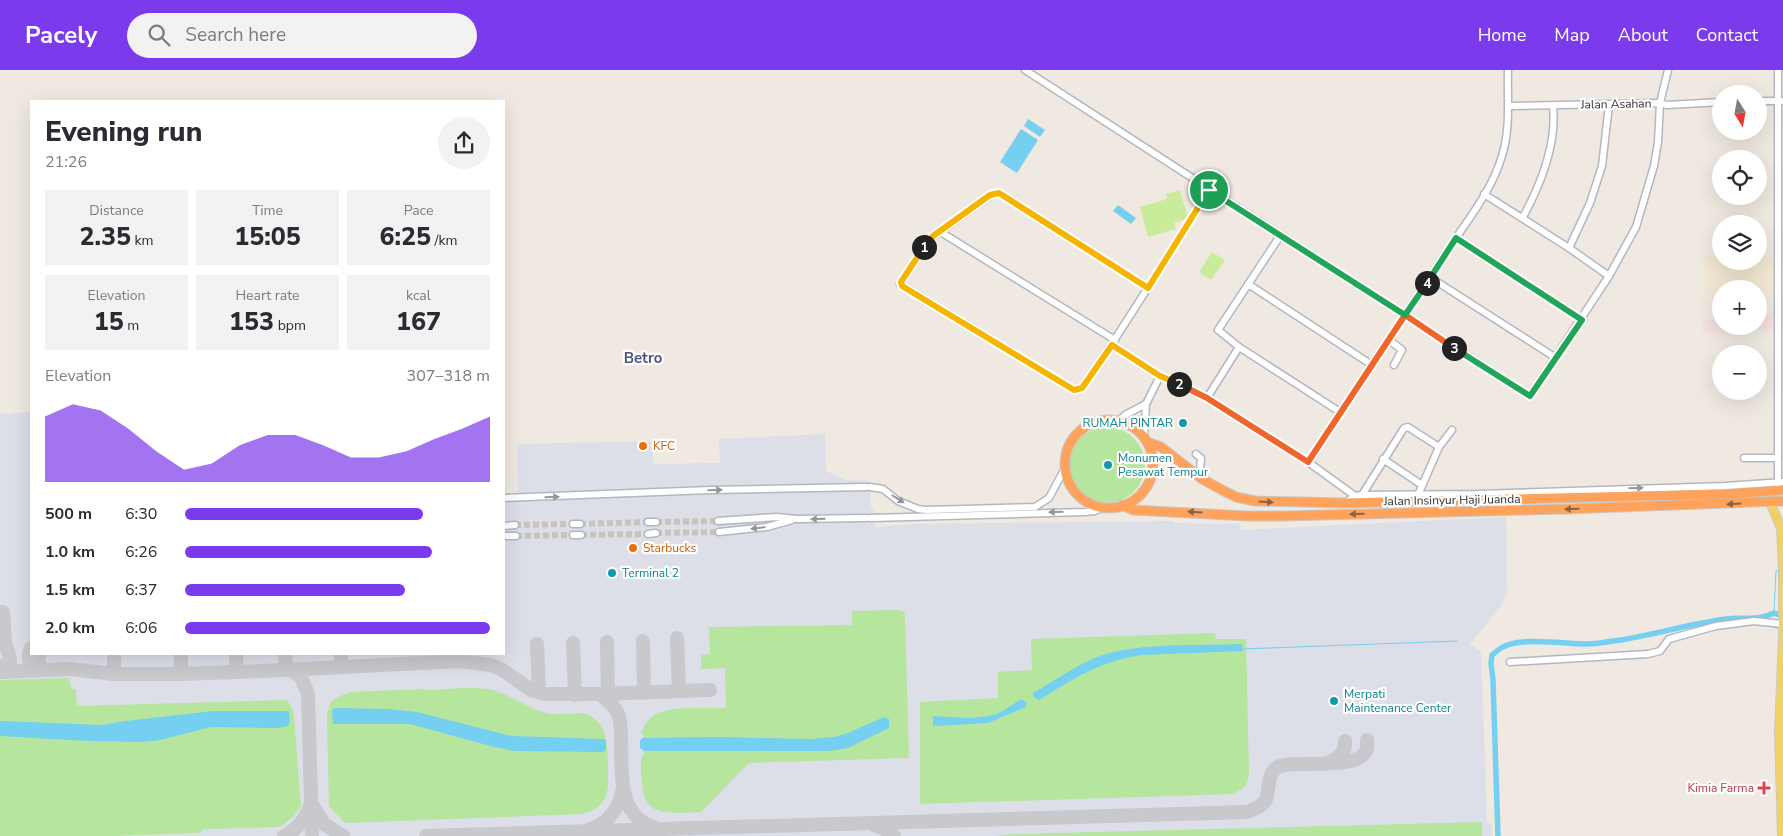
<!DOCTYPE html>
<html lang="en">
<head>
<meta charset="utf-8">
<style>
	:root { --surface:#fff; --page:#f2f2f3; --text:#2b2b33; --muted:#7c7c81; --accent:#7c3aed }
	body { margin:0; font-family:"Nunito Sans",sans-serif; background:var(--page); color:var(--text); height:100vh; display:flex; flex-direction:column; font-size:19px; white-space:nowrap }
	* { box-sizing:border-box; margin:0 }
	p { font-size:16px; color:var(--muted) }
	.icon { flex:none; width:28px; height:28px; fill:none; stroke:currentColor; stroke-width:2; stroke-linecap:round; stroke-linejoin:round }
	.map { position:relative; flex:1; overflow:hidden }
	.details { position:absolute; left:30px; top:30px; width:475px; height:555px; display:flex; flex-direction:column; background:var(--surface); border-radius:0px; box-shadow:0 5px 20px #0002 }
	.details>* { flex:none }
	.needle { width:32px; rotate:169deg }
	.buttons { position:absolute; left:1712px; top:15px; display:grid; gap:10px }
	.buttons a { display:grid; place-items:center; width:55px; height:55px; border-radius:50%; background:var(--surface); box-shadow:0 5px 20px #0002; font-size:25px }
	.pin { position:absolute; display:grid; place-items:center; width:42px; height:42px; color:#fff; margin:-21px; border:2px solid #fff; border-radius:50%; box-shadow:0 1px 5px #0007 }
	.km { position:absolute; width:25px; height:25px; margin:-12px; border-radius:50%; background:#222; color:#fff; font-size:14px; line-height:25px; text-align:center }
	.round { display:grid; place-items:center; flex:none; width:52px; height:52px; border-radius:26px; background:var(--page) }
	.summary { display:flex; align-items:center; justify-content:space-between; height:85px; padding:0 15px }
	h1 { font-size:28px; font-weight:800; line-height:38px }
	.metrics { display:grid; grid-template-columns:repeat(3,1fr); gap:8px; height:85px; padding:5px 15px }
	.metrics div { display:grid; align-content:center; border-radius:0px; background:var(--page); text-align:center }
	.metrics b { font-size:25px; font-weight:800 }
	.metrics small { font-size:14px; font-weight:400 }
	.metrics p { font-size:14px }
	.chart { height:140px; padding:10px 15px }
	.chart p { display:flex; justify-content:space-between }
	.chart svg { width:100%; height:90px; margin-top:5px; fill:var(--accent); opacity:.7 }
	ul { padding:0 15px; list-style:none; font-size:16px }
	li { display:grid; grid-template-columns:80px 60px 1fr; align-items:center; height:38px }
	li i { height:12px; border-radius:6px; background:var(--accent) }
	header { display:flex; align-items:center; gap:30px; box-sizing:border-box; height:70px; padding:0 25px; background:var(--accent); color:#fff }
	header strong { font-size:24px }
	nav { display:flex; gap:28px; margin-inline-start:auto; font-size:18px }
	.search { width:350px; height:45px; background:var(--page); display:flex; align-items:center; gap:12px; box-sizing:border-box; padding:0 18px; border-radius:28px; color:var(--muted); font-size:19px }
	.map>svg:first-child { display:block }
	.education { fill:#f0e6d1 }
	.medical { fill:#f5dfe0 }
	.airport { fill:#dcdee8 }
	.green { fill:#b6e59e }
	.pitch { fill:#c9ec9a }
	.water { fill:#75cff0 }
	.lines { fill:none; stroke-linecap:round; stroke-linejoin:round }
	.stream { stroke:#75cff0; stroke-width:1 }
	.canal { stroke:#75cff0; stroke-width:5.5 }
	.taxiway { stroke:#c9c8cc; stroke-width:14 }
	.minor-tunnel { stroke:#c8c4bd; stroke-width:6; stroke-dasharray:6 3; stroke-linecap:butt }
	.minor-casing { stroke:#b4b7c1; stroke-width:9 }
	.major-casing { stroke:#c9c9c9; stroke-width:10 }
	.highway-casing { stroke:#c9c9c9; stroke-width:11 }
	.minor { stroke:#fff; stroke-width:6 }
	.major { stroke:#f2d163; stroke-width:8 }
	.highway { stroke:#ffa35c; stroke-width:9 }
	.oneway { fill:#969696 }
	.oneway2 { fill:#8c6343 }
	.split-1-casing { stroke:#fff; stroke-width:10 }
	.split-2-casing { stroke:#fff; stroke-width:10 }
	.split-3-casing { stroke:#fff; stroke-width:10 }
	.split-4-casing { stroke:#fff; stroke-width:10 }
	.split-5-casing { stroke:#fff; stroke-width:10 }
	.split-1 { stroke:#f5b400; stroke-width:6 }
	.split-2 { stroke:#f5b400; stroke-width:6 }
	.split-3 { stroke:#f0652b; stroke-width:6 }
	.split-4 { stroke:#22a559; stroke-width:6 }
	.split-5 { stroke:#22a559; stroke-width:6 }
	.culture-dot { fill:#0f9aa8; stroke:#fff; stroke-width:2 }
	.food-dot { fill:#e8710a; stroke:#fff; stroke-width:2 }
	.health-dot { fill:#e0444e; stroke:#fff; stroke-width:2 }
	.labels { text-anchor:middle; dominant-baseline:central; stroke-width:4.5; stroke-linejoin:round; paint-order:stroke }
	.street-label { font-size:12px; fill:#2e2e2e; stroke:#fff }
	.culture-label { font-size:12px; fill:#0d838f; stroke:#fff; text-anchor:start }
	.food-label { font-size:12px; fill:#c56008; stroke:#fff; text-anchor:start }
	.health-label { font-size:12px; fill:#be3a42; stroke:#fff; text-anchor:end }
	.quarter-label { font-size:15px; font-weight:bold; fill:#4d5680; stroke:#fff }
</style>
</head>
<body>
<header>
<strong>Pacely</strong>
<div class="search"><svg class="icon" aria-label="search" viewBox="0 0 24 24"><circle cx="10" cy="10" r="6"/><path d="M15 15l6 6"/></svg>Search here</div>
<nav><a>Home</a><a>Map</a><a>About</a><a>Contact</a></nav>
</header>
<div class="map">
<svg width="1783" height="766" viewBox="0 0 1783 766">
	<rect width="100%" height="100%" fill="#efe9e1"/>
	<polygon class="education" points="1704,186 1721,186 1721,191 1759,191 1759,187 1773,187 1773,223 1759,224 1759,219 1721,219 1721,224 1705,224"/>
	<polygon class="medical" points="1773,245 1773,259 1704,264 1703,250 1721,249 1721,256 1759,256 1759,246"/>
	<polygon class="airport" points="31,342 31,584 504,584 504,426 518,425 517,374 653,371 653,394 720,393 719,369 825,364 826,401 846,410 870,411 871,438 873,438 875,457 914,454 1174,451 1174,453 1240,454 1241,460 1506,447 1507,523 1501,535 1484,557 1470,574 1481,582 1487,753 1492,753 1492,766 0,766 0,344"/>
	<g class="green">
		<circle cx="1107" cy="395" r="38"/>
		<path d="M898,540l5,1 2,4 4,143 -160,5 -48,49c-54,3 -60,0 -60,-55l3,-3v-18l-3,-4c4,-7 7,-14 15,-18 14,-8 53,-6 70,-6l-1,-40 -24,1v-14l9,-1 -1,-27 143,-2v-14z"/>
		<polygon points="1215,563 1216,569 1246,569 1249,706 1246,716 1233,724 920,734 920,632 998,628 998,602 1032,600 1031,569"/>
		<polygon points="68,608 72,619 76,619 77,636 287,630 292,638 294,647 301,736 294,746 280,757 204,759 199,763 111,766 0,766 0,610"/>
		<path d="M423,619l2,1c20,0 42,-4 61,-1 17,1 43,20 60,24 18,5 37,-7 51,8 14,13 10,45 11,63 0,17 -11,27 -27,30l-234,9 -4,-2 -14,-15 -2,-92 3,-11 8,-6 13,-5z"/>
		<polygon points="1482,752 1482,766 996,766 1016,764"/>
	</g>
	<g class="pitch">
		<polygon points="1180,120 1188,148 1174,153 1176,159 1148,167 1140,137 1167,129 1166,124"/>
		<polygon points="1212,182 1225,190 1211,210 1199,202"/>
	</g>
	<g class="water">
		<polygon points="1028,49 1045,60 1040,67 1024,56"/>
		<polygon points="1021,59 1038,70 1017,103 1000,92"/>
		<polygon points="1118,135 1136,148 1131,154 1113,141"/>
		<path d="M1242,574l1,7 -102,4c-43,7 -66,23 -102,45l-5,-3 -1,-4c21,-12 42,-27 64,-36 39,-15 103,-11 145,-13z"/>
		<path d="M1021,629l5,3v5l-38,16 -55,3v-10c21,1 48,5 68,-4 7,-4 14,-9 20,-13z"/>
		<polygon points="335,638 388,639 417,642 511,666 604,669 606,671 606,680 603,682 515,681 494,677 410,654 333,654 332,640"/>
		<polygon points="213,641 289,641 290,653 287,656 278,658 211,657 160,670 142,672 89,671 0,666 0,651 103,655 118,652"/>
		<polygon points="884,647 889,649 889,658 848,678 828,681 644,681 640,678 640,671 642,668 717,667 813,669 834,667 848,663"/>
	</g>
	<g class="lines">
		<g class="stream">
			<polyline points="1774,543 1776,501 1778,500"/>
			<polyline points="1770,556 1780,559"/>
			<polyline points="1694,565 1719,559"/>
			<polyline points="1242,579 1457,571"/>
		</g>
		<path class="canal" d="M1498,766l-5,-156 -2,-17 1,-8c3,-2 6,-5 9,-7 17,-12 65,-4 86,-4 12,0 23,-3 34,-4 35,-6 69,-16 105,-21 16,-2 33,2 48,-6l9,3"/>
		<g class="taxiway">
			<polyline points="677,568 679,621"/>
			<polyline points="643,571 644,623"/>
			<polyline points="607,572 608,624"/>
			<polyline points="573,573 575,625"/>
			<polyline points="537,574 539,622"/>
			<path d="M31,578c-4,8 -3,17 4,23l4,-8v-9"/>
			<polyline points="114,584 114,604"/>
			<polyline points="181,584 181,604"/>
			<polyline points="236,584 237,602"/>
			<polyline points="285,584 286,600"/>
			<polyline points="341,584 341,597"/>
			<path d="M0,596l5,6c11,-13 1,-19 0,-31 -1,-10 -1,-20 -2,-29"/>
			<polyline points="291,600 301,607 308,624 312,766"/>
			<polyline points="0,602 70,599 114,604 181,604 286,600 458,591 491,595 501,599 531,620 545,624 600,624 710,620"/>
			<path d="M600,624c7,6 14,11 18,20 3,7 3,16 3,23 1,33 -5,80 35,91"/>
			<path d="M1328,693c10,-5 18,-10 17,-22"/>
			<polyline points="313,736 324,754 343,766"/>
			<polyline points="874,755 891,762 894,766"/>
			<path d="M590,759c20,-6 29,-21 33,-41"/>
			<path d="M284,766c13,-6 21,-17 26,-30"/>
			<path d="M426,766l821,-24c7,-3 16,-5 19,-13 5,-13 -1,-31 19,-34 18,-3 68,3 79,-11 4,-4 3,-9 3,-14"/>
		</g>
		<g class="minor-tunnel">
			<polyline points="656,452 718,451"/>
			<polyline points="580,454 648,452"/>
			<polyline points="515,455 573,454"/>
			<polyline points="656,463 719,462"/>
			<polyline points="581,465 648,464"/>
			<polyline points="516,466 573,465"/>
		</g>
		<defs>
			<g id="minor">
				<polyline points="1025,0 1530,326 1609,206 1636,157 1654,96 1658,72 1660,33 1668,0"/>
				<polyline points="1759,31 1783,31"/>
				<polyline points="1509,36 1660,33 1667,35 1721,32"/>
				<polyline points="1484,124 1569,178 1609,206"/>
				<path d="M1523,147c18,-33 34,-72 30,-111"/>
				<polyline points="939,161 1115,270"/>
				<polyline points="1280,166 1218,260 1239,277 1340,342"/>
				<polyline points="1456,168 1582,250"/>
				<polyline points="1569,178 1590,133 1602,96 1609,35"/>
				<polyline points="1431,208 1556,288"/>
				<polyline points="1248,214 1372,295"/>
				<path d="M1148,218l-149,-95 -8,2 -61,44 -30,45 174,106 8,-2c45,-64 85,-132 127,-198"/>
				<polyline points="1389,270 1402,280 1394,295"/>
				<polyline points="1113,275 1160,306 1207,328 1308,392 1355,426"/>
				<polyline points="1207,328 1239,277"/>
				<polyline points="1119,351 1125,345 1146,334"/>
				<polyline points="1144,367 1146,334 1160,306"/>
				<polyline points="1196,384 1201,388 1200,400 1202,409"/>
				<polyline points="1744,388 1778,388"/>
				<polyline points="1383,389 1422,415"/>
				<path d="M1308,392c44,-67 89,-134 133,-202 21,-33 50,-66 61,-104 9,-29 5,-57 6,-86"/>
				<polyline points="1778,413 1778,0"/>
				<polyline points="870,417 883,419 898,431 918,439 926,440 1035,437 1049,428 1065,398"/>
				<polyline points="1362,425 1404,358 1408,357 1439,377"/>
				<polyline points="1418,425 1439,377 1452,360"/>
				<polyline points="504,428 710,420 866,417"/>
				<polyline points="1345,433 1355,426 1362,425 1477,424 1725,416 1783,412"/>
				<polyline points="871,448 1085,442 1095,441 1104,437"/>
				<polyline points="718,451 777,447 796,449 867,448"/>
				<polyline points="648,452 656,452"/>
				<polyline points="573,454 580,454"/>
				<polyline points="504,456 515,455"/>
				<polyline points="719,462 767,457 792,450"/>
				<polyline points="648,464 656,463"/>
				<polyline points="573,465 581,465"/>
				<polyline points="504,466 516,466"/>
				<polyline points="1510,592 1648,584 1660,581 1669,569 1716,556 1754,551 1783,554"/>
			</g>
			<polyline id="major" points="1770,432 1781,458 1783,500 1783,566 1779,662 1782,766"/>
			<g id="highway">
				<circle cx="1109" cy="394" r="44"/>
				<polyline points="1147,372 1161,377 1202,409 1224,421 1236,427 1255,431 1345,433 1726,424 1783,420"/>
				<polyline points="1122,435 1133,440 1247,446 1283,446 1567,439 1783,431"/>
			</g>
		</defs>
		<use href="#minor" class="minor-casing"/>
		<use href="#major" class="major-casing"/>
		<use href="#highway" class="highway-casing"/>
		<use href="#minor" class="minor"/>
		<use href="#major" class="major"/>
		<use href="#highway" class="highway"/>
	</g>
	<defs><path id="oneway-solid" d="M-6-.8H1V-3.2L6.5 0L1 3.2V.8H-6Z" transform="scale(1.25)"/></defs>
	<g class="oneway">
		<use href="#oneway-solid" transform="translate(1636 418) rotate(-2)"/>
		<use href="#oneway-solid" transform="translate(715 420) rotate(-1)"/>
		<use href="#oneway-solid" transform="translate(552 427) rotate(-2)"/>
		<use href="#oneway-solid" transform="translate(898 429) rotate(32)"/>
		<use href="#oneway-solid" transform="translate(1056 442) rotate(178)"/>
		<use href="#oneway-solid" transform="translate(818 449) rotate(179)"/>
		<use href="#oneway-solid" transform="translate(758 458) rotate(173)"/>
	</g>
	<g class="oneway2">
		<use href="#oneway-solid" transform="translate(1266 432) rotate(3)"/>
		<use href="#oneway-solid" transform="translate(1734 434) rotate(177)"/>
		<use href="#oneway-solid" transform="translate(1572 439) rotate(178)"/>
		<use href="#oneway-solid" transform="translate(1195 442) rotate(-176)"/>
		<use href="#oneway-solid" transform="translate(1357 444) rotate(178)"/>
	</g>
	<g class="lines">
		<defs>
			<polyline id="split-1" points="924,177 933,166 990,125 999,123 1148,218 1209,120"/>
			<polyline id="split-2" points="924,177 901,212 902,216 1074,320 1082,318 1112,275 1160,306 1179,314"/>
			<polyline id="split-3" points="1179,314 1207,328 1308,392 1405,245 1454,278"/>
			<polyline id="split-4" points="1427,213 1456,168 1582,250 1530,326 1454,278"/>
			<polyline id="split-5" points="1209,120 1405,245 1427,213"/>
		</defs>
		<use href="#split-1" class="split-1-casing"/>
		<use href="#split-2" class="split-2-casing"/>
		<use href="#split-3" class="split-3-casing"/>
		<use href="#split-4" class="split-4-casing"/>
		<use href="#split-5" class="split-5-casing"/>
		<use href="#split-1" class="split-1"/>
		<use href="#split-2" class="split-2"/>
		<use href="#split-3" class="split-3"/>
		<use href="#split-4" class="split-4"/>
		<use href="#split-5" class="split-5"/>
	</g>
	<g class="culture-dot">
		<circle cx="1183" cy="353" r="5"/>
		<circle cx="1108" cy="395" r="5"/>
		<circle cx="612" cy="503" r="5"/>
		<circle cx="1334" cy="631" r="5"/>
	</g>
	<g class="food-dot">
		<circle cx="643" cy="376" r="5"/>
		<circle cx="633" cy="478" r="5"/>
	</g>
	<path class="health-dot" d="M1761.5 710.5h5v5h5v5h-5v5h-5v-5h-5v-5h5z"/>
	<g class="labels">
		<g class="street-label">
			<text transform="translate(1616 34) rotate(-1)">Jalan Asahan</text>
			<text transform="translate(1452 430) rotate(-1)">Jalan Insinyur Haji Juanda</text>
		</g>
		<g class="culture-label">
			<text x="1173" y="353" text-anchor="end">RUMAH PINTAR</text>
			<text x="1118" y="388">Monumen<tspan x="1118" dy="14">Pesawat Tempur</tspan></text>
			<text x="622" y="503">Terminal 2</text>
			<text x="1344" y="624">Merpati<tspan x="1344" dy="14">Maintenance Center</tspan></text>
		</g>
		<g class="food-label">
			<text x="653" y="376">KFC</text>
			<text x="643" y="478">Starbucks</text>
		</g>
		<g class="health-label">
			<text x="1754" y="718">Kimia Farma</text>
		</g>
		<g class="quarter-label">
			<text x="643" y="288">Betro</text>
		</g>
	</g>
</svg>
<div class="buttons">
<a><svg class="needle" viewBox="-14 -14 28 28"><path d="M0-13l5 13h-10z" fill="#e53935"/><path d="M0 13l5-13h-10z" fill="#7c7c81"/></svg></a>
<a><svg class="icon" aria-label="locate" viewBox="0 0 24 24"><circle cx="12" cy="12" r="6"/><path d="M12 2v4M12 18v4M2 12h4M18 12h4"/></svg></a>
<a><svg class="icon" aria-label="layers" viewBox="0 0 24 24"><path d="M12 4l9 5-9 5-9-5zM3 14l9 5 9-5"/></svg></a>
<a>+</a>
<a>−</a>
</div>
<div class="pin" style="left:1209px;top:120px;background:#1e9e55"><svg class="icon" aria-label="arrive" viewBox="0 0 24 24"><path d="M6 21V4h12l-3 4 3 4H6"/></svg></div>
<b class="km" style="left:924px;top:177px">1</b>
<b class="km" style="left:1179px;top:314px">2</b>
<b class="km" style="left:1454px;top:278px">3</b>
<b class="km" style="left:1427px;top:213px">4</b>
<section class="details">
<div class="summary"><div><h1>Evening run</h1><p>21:26</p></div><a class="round"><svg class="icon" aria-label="share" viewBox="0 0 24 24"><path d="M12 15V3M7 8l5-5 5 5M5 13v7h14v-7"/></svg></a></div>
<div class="metrics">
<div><p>Distance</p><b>2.35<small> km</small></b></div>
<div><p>Time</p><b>15:05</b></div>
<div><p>Pace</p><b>6:25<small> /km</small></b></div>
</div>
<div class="metrics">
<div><p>Elevation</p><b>15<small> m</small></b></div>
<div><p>Heart rate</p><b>153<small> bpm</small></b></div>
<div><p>kcal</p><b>167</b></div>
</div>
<div class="chart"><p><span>Elevation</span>307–318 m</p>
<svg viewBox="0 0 160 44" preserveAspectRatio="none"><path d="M0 44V12L10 6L20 9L30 18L40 29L50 38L60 35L70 26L80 21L90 21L100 26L110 32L120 32L130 29L140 23L150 18L160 12V44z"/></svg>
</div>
<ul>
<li><b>500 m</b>6:30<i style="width:78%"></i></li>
<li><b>1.0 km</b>6:26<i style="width:81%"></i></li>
<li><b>1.5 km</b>6:37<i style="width:72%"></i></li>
<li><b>2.0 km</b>6:06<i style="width:100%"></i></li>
</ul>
</section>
</div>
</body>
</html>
